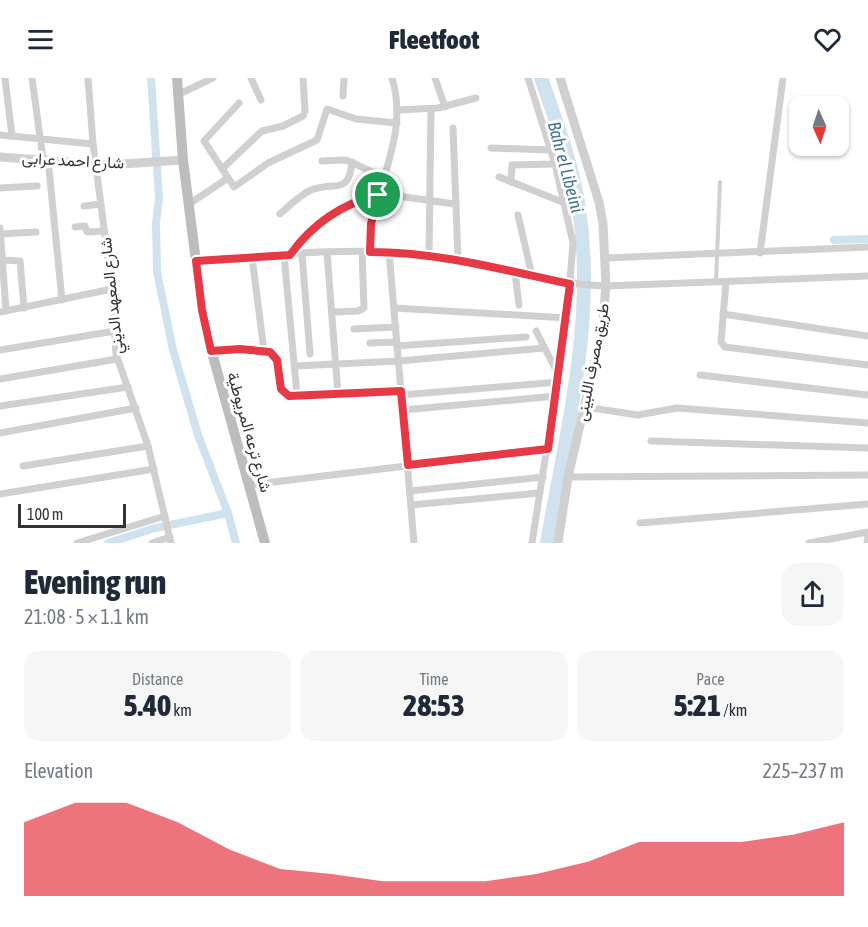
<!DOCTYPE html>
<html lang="en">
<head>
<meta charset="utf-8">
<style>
	:root { --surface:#fff; --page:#f6f6f7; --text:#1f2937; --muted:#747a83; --accent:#e63946 }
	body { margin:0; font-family:"Asap Condensed",Vazirmatn,sans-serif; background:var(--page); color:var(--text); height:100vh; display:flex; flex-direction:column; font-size:22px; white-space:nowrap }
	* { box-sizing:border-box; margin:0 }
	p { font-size:20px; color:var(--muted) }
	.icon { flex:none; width:33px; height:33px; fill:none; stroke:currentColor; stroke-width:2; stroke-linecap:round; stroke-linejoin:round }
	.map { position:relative; height:465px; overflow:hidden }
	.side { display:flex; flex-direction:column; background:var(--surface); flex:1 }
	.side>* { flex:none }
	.needle { width:39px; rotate:177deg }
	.fabs { position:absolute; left:789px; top:18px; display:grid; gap:12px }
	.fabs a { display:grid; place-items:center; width:60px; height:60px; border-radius:12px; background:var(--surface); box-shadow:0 2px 4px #0004; font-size:30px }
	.scale { position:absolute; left:18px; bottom:15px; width:108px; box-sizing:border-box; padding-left:6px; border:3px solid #333; border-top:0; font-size:16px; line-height:21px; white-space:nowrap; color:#333; -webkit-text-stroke:4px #fff; paint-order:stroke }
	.pin { position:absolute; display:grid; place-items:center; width:51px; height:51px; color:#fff; margin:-26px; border:3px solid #fff; border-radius:50%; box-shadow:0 2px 6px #0007 }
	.round { display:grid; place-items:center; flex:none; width:63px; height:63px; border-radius:18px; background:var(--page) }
	.summary { display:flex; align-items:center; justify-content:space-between; height:102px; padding:0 24px }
	h1 { font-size:33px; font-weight:800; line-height:45px }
	.metrics { display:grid; grid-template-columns:repeat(3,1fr); gap:9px; height:102px; padding:6px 24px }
	.metrics div { display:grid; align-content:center; border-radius:15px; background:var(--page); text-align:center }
	.metrics b { font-size:30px; font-weight:800 }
	.metrics small { font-size:16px; font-weight:400 }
	.metrics p { font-size:16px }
	.chart { height:168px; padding:12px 24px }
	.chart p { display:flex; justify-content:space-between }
	.chart svg { width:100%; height:108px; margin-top:6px; fill:var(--accent); opacity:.7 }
	header { display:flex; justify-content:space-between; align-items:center; height:78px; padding:0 24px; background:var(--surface); font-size:27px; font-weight:800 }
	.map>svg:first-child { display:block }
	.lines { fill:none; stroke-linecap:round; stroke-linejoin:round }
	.canal { stroke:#cfe2ee; stroke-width:8 }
	.river { stroke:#cfe2ee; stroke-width:14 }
	.service { stroke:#d0d0d0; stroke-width:4 }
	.minor { stroke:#d0d0d0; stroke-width:7 }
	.tertiary { stroke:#d0d0d0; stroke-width:9 }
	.secondary { stroke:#bdbdbd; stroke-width:10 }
	.route-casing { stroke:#fff; stroke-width:12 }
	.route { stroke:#e63946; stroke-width:8 }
	.labels { text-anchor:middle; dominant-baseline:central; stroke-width:6; stroke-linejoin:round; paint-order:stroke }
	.street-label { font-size:16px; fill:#333; stroke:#fff }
	.water-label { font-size:18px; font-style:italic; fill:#3f7597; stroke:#fff }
</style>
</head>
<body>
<header><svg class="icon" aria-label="menu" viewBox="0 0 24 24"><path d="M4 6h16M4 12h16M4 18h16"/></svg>Fleetfoot<svg class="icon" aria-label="heart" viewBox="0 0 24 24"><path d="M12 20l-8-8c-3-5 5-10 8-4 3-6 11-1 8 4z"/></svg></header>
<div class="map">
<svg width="868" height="465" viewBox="0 0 868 465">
	<rect width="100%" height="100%" fill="#fff"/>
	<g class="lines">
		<g class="canal">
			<polyline points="151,0 159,120 156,145 157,194 173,272 198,357 228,435 236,465"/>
			<polyline points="834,162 868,161"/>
			<polyline points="108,465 155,450 228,435"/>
		</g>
		<path class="river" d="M541,0c15,43 32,87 38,131 17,112 -13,224 -32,334"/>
		<polyline class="service" points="716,203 720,104"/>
		<g class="minor">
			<polyline points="5,0 12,58"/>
			<polyline points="32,0 43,81"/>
			<polyline points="88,0 93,66 112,211 116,276 148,368 171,465"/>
			<polyline points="251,0 261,22"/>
			<polyline points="435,0 445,29"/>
			<polyline points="528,0 555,86 573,165 567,240 532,465"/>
			<polyline points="177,17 213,0"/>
			<polyline points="343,18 344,0"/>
			<polyline points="239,25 204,63 234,109 268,85 317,62 327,31 356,41 397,45"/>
			<polyline points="397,32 438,30 476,20"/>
			<polyline points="453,50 458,181"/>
			<polyline points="0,57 93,66"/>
			<polyline points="491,70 551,72"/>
			<polyline points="48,81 62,222"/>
			<polyline points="322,83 346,82 386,100"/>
			<polyline points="222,91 262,53 283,48 303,38 305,33 303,0"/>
			<polyline points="499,99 565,125"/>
			<polyline points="511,104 512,87 555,86"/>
			<polyline points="0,110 37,108"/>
			<polyline points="189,126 228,100"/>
			<polyline points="84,128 101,126"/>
			<path d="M280,136c9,-8 20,-19 31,-24 23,-9 38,6 41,-28"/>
			<polyline points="518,137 532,198"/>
			<polyline points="75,149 85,148 87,154 104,153"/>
			<polyline points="0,150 6,233"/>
			<polyline points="0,156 36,154"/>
			<path d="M370,174c-1,-60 41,-113 22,-174"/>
			<polyline points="389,174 414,465"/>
			<polyline points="327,175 338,316"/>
			<polyline points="760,175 783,0"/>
			<polyline points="302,176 310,276"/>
			<polyline points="284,177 297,317"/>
			<path d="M290,177c20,-28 51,-56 87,-60 18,-1 58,7 79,9"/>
			<polyline points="429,177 431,31"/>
			<polyline points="252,179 264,273"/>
			<polyline points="606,180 868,169"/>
			<polyline points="2,182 20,183 24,230"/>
			<path d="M196,183c76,-6 156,-15 232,-6 60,7 117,29 178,31l262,-10"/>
			<polyline points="515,194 519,227"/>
			<polyline points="726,204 721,264 725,269 868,287"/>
			<polyline points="394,230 567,240"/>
			<polyline points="0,234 112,211"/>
			<polyline points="332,234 358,233 364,230 362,174"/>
			<polyline points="723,236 868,258"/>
			<polyline points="354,251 396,249"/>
			<polyline points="536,253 558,296"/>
			<polyline points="370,265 397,264"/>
			<polyline points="397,268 526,259"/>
			<polyline points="0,272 115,253"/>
			<polyline points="211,273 240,271 269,274 277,282 281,311 289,318 401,313"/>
			<polyline points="295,288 399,283 544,270"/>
			<polyline points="700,297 868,317"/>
			<polyline points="0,301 117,281"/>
			<polyline points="401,317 558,304"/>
			<polyline points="0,328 128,309"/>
			<polyline points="585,329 638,337 677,330 868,345"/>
			<polyline points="403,332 556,318"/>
			<polyline points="0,355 136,330"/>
			<polyline points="651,363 868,370"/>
			<polyline points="23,388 148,368"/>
			<polyline points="568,399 868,397"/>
			<polyline points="249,407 548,371"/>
			<polyline points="410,413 543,399"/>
			<polyline points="0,416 154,391"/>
			<polyline points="411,427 539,415"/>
			<polyline points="640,445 868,426"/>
			<polyline points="77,465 165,438"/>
			<polyline points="152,465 170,459"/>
			<polyline points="809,465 868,454"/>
			<polyline points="867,465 868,458"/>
		</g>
		<g class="tertiary">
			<polyline points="0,79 107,87 183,82"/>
			<polyline points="558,465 568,399 602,252 606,208 603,146 599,124 560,0"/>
		</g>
		<polyline class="secondary" points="177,0 183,82 204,246 265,465"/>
	</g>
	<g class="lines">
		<defs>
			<path id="route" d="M378,117l-7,29 -1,28c69,0 133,18 200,32l-22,165 -140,16 -7,-74 -112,5 -8,-7 -4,-29 -7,-8 -30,-3 -29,2 -9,-41 -6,-49 94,-6c23,-32 51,-51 88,-60z"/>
		</defs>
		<use href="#route" class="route-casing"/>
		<use href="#route" class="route"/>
	</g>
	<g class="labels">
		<g class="street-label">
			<text transform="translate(73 82) rotate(3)">شارع احمد عرابى</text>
			<text transform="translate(111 218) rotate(-96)">شارع المعهد الديني</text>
			<text transform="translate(592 284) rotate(-79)">طريق مصرف اللبينى</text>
			<text transform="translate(250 354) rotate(74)">شارع ترعه المريوطية</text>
		</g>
		<g class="water-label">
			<text transform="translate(566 89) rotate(75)">Bahr el Libeini</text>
		</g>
	</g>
</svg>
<div class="fabs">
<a><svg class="needle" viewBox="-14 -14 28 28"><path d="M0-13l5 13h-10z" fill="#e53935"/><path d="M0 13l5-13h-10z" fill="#747a83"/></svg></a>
</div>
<div class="scale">100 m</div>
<div class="pin" style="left:378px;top:117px;background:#1e9e55"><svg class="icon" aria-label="arrive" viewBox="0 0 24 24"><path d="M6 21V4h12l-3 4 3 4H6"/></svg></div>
</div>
<section class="side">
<div class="summary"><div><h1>Evening run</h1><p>21:08 · 5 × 1.1 km</p></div><a class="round"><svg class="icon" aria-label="share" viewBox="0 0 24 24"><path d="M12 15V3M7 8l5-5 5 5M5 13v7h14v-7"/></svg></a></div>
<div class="metrics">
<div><p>Distance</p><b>5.40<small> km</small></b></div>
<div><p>Time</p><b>28:53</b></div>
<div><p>Pace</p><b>5:21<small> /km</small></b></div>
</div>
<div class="chart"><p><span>Elevation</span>225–237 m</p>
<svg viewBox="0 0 160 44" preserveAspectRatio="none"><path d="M0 44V14L10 6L20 6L30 14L40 25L50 33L60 35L70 38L80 38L90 38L100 35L110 30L120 22L130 22L140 22L150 19L160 14V44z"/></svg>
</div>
</section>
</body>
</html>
